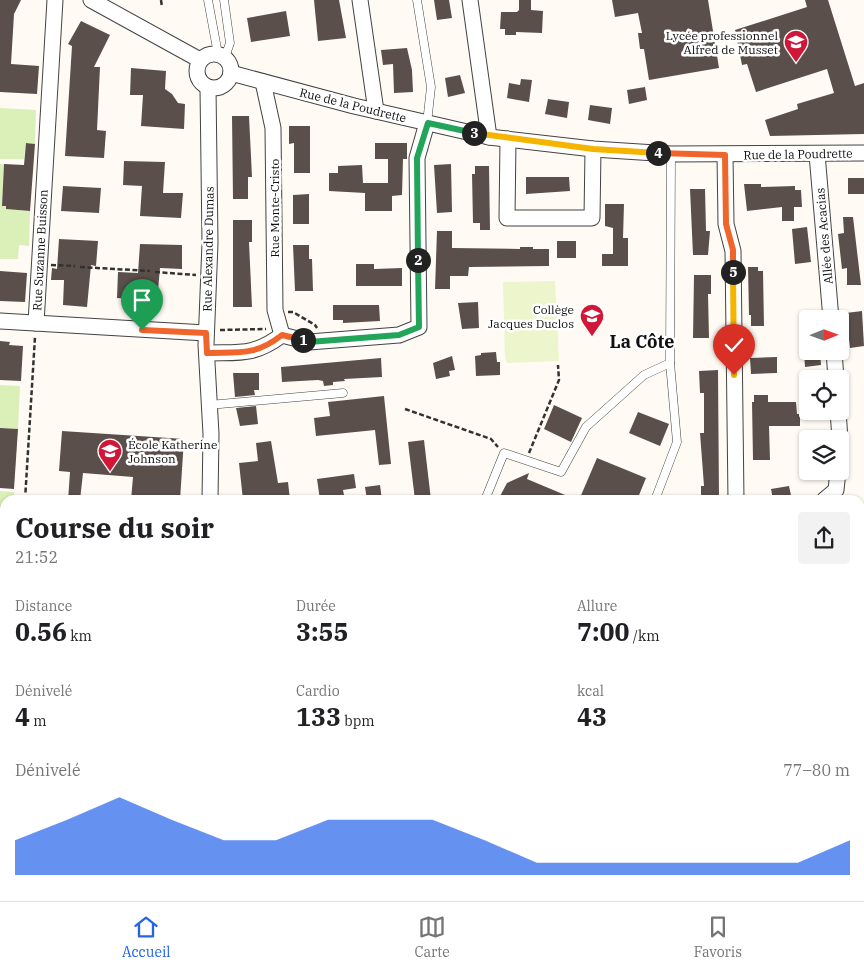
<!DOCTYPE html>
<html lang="fr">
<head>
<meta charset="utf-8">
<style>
	:root { --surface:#fff; --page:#f2f2f2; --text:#202124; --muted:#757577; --line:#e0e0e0; --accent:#2563eb }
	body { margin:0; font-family:"IBM Plex Serif",serif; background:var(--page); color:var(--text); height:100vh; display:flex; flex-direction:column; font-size:19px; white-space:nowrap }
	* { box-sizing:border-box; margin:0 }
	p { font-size:16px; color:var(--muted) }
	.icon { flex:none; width:28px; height:28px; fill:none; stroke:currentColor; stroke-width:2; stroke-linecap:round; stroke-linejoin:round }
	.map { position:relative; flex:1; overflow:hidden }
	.details { position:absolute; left:0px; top:495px; width:865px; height:406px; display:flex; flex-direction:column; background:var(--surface); border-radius:15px 15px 0 0; box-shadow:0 1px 4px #0004 }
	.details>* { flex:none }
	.needle { width:32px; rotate:89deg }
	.controls { position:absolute; left:799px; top:310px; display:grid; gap:10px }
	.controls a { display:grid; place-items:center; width:50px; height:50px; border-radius:5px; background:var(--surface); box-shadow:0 1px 4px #0004; font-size:25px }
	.pin { position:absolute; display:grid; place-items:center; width:42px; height:42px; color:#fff; margin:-51px -21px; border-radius:50% 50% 50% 0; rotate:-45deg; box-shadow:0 0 5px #0007 }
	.pin .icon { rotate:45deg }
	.km { position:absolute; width:25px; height:25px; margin:-12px; border-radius:50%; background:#222; color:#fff; font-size:14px; line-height:25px; text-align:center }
	.round { display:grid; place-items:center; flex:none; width:52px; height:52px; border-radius:5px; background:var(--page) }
	.headline { display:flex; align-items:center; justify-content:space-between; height:85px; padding:0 15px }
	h1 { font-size:28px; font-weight:800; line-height:38px }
	.stats { display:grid; grid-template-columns:repeat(3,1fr); gap:8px; height:85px; padding:5px 15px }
	.stats div { display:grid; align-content:center }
	.stats b { font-size:25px; font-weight:800 }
	.stats small { font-size:14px; font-weight:400 }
	.stats p { font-size:14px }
	.chart { height:140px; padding:10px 15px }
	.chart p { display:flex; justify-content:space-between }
	.chart svg { width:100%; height:90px; margin-top:5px; fill:var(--accent); opacity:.7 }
	.menu { display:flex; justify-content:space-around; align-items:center; height:70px; border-top:1px solid var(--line); background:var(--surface); font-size:14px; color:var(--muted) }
	.menu a { display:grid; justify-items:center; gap:2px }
	.menu .on { color:var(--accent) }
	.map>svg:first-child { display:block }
	.industrial { fill:#ede4ef }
	.green { fill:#dbefb8 }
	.cemetery { fill:#dee5c0 }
	.pitch { fill:#ecf5cb }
	.building { fill:#5b4f4b }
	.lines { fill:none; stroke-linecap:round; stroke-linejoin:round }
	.service-casing { stroke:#434343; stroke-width:9 }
	.minor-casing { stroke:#434343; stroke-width:17 }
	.path { stroke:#323232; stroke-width:2.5; stroke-dasharray:5 2.5; stroke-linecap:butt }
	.service { stroke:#fff; stroke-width:8 }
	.minor { stroke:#fff; stroke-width:15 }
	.split-1-casing { stroke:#fff; stroke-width:10 }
	.split-2-casing { stroke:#fff; stroke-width:10 }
	.split-3-casing { stroke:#fff; stroke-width:10 }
	.split-4-casing { stroke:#fff; stroke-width:10 }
	.split-5-casing { stroke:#fff; stroke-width:10 }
	.split-6-casing { stroke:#fff; stroke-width:10 }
	.split-1 { stroke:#f0652b; stroke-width:6 }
	.split-2 { stroke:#22a559; stroke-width:6 }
	.split-3 { stroke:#22a559; stroke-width:6 }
	.split-4 { stroke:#f5b400; stroke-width:6 }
	.split-5 { stroke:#f0652b; stroke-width:6 }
	.split-6 { stroke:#f5b400; stroke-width:6 }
	.labels { text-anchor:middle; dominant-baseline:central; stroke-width:5; stroke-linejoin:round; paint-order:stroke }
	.poi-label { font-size:12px; fill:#101010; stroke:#fff; text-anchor:end }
	.street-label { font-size:12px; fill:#101010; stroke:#fff }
	.district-label { font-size:18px; font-weight:bold; fill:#101010; stroke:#fff }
</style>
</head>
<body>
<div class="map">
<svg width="864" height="901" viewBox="0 0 864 901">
	<rect width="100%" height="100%" fill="#fffbf4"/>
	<polygon class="industrial" points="0,826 5,827 5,896 683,896 685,901 0,901"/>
	<g class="green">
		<polygon points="0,108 36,110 35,144 26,143 24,159 0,159"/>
		<polygon points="0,164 4,164 2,206 6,206 6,209 30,211 29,246 19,245 18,259 0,259"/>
		<polygon points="0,385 20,386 18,429 0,428"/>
		<polygon points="0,491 14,492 14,500 5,500 5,533 0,532"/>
	</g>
	<polygon class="cemetery" points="0,591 5,591 5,827 0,826"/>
	<g class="pitch">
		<polygon points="555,281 559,361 507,363 505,357 503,282"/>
		<polygon points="864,559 864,901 685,901 683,896 860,896 860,560"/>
	</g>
	<g class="building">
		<polygon points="0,0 21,0 14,14 11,64 39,66 37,94 0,92"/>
		<polygon points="314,0 339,0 346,38 318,41"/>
		<polygon points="434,0 449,0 452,18 437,20"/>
		<polygon points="519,0 531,0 531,10 543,11 542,33 516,32 516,35 505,35 505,29 500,29 501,12 517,12 519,10"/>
		<polygon points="612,0 708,0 719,68 649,80 644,49 640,49 638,33 642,33 638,13 615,17"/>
		<polygon points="805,0 828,0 855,86 864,83 864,134 770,136 765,120 798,109 797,104 834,93 827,69 756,92 747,64 742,65 735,30 807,7"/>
		<polygon points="286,11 290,36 251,42 247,18"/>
		<polygon points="81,21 110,35 94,67 100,67 97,130 106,131 104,158 65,156 72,46 68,44"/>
		<polygon points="407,48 412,70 413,92 394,93 393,64 383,65 381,50"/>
		<polygon points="131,68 166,71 165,89 172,94 178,103 185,104 184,129 141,126 143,95 130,95"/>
		<polygon points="460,75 465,93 448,97 445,78"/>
		<polygon points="521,79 532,80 529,102 507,98 509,83 520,85"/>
		<polygon points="645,87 647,100 629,104 627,90"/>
		<polygon points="548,99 569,102 567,118 545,114"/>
		<polygon points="590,105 612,108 610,124 588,120"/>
		<polygon points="232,116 249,116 252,177 248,177 248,199 233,199"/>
		<polygon points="289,126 310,126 310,173 294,173 294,143 289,144"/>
		<polygon points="26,143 35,144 30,211 6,209 6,206 2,206 4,164 24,165"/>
		<polygon points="375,143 407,143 407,159 403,159 402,195 392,196 392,211 365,211 365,193 329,191 329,173 338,173 338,166 362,165 363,183 388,183 388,159 375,159"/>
		<polygon points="124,161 165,162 163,193 183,193 181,218 140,216 142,186 123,185"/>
		<polygon points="451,164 452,212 437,213 434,165"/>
		<polygon points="475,166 489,166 490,230 480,230 480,223 473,223 472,174 475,174"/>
		<polygon points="526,177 569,177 570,191 526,194"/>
		<rect x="848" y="178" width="16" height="16"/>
		<polygon points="744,184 761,184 761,187 795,186 795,190 801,190 802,207 794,207 794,221 782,221 782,207 747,211"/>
		<polygon points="63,186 101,188 99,213 61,211"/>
		<polygon points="690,189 705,189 706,231 710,231 708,255 693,255"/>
		<polygon points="309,194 309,224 293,224 293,195"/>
		<polygon points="605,204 624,204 623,238 628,238 628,266 602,266 602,254 613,254 613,228 605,226"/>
		<polygon points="843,217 853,217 861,285 847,285 847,268 842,269 838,234 844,233"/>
		<polygon points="233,220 252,220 252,242 249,242 252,307 233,307"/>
		<polygon points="807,227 811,262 795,264 792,229"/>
		<polygon points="437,231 452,231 452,248 520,249 520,247 533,247 533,249 549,249 549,266 469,267 468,276 450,276 450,289 435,289"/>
		<polygon points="59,239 98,241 96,266 91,265 87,307 63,305 64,280 51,280 52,268 57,269"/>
		<rect x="557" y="241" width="19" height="17"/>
		<polygon points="140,244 182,245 182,269 160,268 157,301 117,298 118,272 138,273"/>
		<polygon points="293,245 309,245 309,259 312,259 313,291 295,291"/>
		<polygon points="356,264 374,264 374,269 402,268 402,286 356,286"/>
		<polygon points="748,267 758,267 758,271 763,271 764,326 751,326 751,315 749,315"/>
		<polygon points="0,271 27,273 25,302 0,301"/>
		<polygon points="694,275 711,275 711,294 708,294 709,338 693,338"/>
		<polygon points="478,302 479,328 462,329 458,303"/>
		<polygon points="333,305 379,305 380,321 343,323 343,320 333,320"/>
		<polygon points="862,311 864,346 850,348 846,313"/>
		<polygon points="0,341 10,342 9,345 23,346 21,381 0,380"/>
		<polygon points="804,351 820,351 821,365 805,367"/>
		<polygon points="496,352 497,362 500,362 500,375 476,376 475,356 481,355 481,353"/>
		<polygon points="452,356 455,370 449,371 450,376 436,379 433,363"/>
		<polygon points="777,357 777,373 751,374 750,358"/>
		<polygon points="381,358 382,377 344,379 345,381 333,382 333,385 324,386 323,381 318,380 282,382 281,367"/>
		<polygon points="718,370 719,498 701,498 701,486 704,486 700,433 704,433 704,393 700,393 699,371"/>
		<polygon points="233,373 259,373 259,390 254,390 255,395 235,397"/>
		<polygon points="754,395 768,395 768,402 796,402 797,414 800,414 800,426 769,426 770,460 753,460 752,402 754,402"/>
		<polygon points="384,396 391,464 379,465 375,430 316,436 314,418 330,416 328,402"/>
		<polygon points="554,405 582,418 571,442 544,429"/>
		<polygon points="256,406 258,424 240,426 236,408"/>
		<polygon points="638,412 669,424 660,446 629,433"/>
		<polygon points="0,428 18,429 14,489 0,488"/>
		<polygon points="62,431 184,439 180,500 131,500 133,477 83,473 80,500 68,500 70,472 59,471"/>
		<polygon points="424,440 431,500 415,500 408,442"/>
		<polygon points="271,441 278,483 288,482 290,500 243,500 239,463 258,461 256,443"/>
		<polygon points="597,458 646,478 637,500 579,500"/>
		<polygon points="529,473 527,479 577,500 498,500 507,483"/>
		<polygon points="354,474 356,488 343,490 345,500 320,500 317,479"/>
		<polygon points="380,485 382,500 367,500 365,487"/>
		<polygon points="789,486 792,500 773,500 771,489"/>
	</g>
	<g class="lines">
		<defs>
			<g id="service">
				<polyline points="208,0 218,54"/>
				<polyline points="224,0 230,43 225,57"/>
				<polyline points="417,0 431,87 427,123"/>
				<polyline points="209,405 343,393"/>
				<polyline points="485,500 504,453 561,472 586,427 644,375 670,363 671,154"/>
				<polyline points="655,500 677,442 670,363"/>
				<polyline points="664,896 665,901"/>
			</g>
			<g id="minor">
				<polyline points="91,0 200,60"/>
				<polyline points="360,0 376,111"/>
				<polyline points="470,0 489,137"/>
				<circle cx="214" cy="71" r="17"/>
				<polyline points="231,73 354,106 489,137 593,149 671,154 864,153"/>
				<polyline points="263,82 273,128 275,310 282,335"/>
				<polyline points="208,88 210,243 206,345 211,434 210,500"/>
				<polyline points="508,139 507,218 592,218 593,149"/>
				<polyline points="817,154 831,319"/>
				<polyline points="725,155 726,224 733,251 736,500"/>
				<polyline points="0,321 206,333"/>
				<polyline points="36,323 55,0"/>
				<polyline points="834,351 836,379"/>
				<path d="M207,353c33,-1 47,3 75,-18l27,7 90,-7 20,-8 -2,-169 10,-35"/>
				<polyline points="838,411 840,439"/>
				<polyline points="824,500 836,490 838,471"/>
				<polyline points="0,577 5,578"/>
				<polyline points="212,896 212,901"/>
			</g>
		</defs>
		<use href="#service" class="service-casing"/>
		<use href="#minor" class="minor-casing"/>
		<g class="path">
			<polyline points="161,0 162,7"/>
			<polyline points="51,265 75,266"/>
			<polyline points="80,267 150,271"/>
			<polyline points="155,272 196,275"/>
			<polyline points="288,312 293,312 315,325 317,328"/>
			<polyline points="220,330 266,329"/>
			<polyline points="405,409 491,439 498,447"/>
			<polyline points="529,453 559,380 558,365"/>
			<polyline points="25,500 35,337"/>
			<polyline points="860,509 864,511"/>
			<polyline points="0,562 5,562"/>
			<polyline points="0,614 5,615"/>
			<polyline points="0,669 5,670"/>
			<polyline points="0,747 5,747"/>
			<polyline points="0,760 5,760"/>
			<polyline points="0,774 5,774"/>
			<polyline points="0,788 5,788"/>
			<polyline points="0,802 5,802"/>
		</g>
		<use href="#service" class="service"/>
		<use href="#minor" class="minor"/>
	</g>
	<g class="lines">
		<defs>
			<path id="split-1" d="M142,330l64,3 1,20c33,-1 48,3 75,-18l21,5"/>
			<polyline id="split-2" points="303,340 309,342 399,335 419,327 418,260"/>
			<polyline id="split-3" points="418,260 417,158 428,123 474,133"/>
			<polyline id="split-4" points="474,133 593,149 658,153"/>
			<polyline id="split-5" points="658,153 725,155 726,224 733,250 733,272"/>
			<polyline id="split-6" points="733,272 734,375"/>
		</defs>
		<use href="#split-1" class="split-1-casing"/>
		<use href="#split-2" class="split-2-casing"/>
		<use href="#split-3" class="split-3-casing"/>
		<use href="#split-4" class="split-4-casing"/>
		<use href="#split-5" class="split-5-casing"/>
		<use href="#split-6" class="split-6-casing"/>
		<use href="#split-1" class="split-1"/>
		<use href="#split-2" class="split-2"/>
		<use href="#split-3" class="split-3"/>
		<use href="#split-4" class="split-4"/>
		<use href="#split-5" class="split-5"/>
		<use href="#split-6" class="split-6"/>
	</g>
	<defs>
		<symbol id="school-pin" viewBox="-11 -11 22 30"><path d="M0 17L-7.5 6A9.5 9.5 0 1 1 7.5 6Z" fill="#d11738" stroke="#fff"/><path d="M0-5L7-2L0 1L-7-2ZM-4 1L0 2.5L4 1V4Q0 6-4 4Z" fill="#fff"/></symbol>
	</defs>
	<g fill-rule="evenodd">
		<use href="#school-pin" x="782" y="28" width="28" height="38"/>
		<use href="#school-pin" x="578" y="302" width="28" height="38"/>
		<use href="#school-pin" x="96" y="437" width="28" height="38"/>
	</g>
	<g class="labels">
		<g class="poi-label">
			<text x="778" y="35">Lycée professionnel<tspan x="778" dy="14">Alfred de Musset</tspan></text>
			<text x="574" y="309">Collège<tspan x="574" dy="14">Jacques Duclos</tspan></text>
			<text x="128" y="444" text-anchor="start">École Katherine<tspan x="128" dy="14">Johnson</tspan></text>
		</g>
		<g class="street-label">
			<text transform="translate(353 105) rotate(14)">Rue de la Poudrette</text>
			<text transform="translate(798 154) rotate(-1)">Rue de la Poudrette</text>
			<text transform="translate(274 208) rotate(-90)">Rue Monte-Cristo</text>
			<text transform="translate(824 236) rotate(-95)">Allée des Acacias</text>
			<text transform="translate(208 249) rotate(-89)">Rue Alexandre Dumas</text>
			<text transform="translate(40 250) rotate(-87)">Rue Suzanne Buisson</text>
		</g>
		<g class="district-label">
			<text x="642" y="341">La Côte</text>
		</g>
	</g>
</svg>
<div class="controls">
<a><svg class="needle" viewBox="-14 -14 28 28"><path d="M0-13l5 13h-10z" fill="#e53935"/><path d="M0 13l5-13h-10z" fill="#757577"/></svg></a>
<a><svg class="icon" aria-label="locate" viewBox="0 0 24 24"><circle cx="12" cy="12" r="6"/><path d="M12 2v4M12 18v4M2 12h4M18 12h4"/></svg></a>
<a><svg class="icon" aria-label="layers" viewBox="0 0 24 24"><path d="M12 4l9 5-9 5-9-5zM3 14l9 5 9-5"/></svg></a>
</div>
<div class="pin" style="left:142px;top:330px;background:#1e9e55"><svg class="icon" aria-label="arrive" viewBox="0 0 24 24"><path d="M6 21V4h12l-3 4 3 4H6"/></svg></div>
<div class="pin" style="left:734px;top:375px;background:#d93025"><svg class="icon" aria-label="check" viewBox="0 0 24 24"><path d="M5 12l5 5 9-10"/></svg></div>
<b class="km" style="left:303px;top:340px">1</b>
<b class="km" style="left:418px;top:260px">2</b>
<b class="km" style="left:474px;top:133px">3</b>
<b class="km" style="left:658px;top:153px">4</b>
<b class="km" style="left:733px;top:272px">5</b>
<section class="details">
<div class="headline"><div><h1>Course du soir</h1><p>21:52</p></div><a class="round"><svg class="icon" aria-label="share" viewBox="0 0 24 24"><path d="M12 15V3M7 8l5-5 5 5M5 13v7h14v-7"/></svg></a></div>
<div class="stats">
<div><p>Distance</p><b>0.56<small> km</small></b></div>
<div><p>Durée</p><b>3:55</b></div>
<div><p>Allure</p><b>7:00<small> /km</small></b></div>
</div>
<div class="stats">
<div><p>Dénivelé</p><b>4<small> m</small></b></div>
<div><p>Cardio</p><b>133<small> bpm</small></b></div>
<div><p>kcal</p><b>43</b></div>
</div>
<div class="chart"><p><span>Dénivelé</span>77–80 m</p>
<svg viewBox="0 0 160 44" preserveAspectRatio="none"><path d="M0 44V27L10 17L20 6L30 17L40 27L50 27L60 17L70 17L80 17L90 27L100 38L110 38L120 38L130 38L140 38L150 38L160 27V44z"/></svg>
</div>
</section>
</div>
<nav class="menu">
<a class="on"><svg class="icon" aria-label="home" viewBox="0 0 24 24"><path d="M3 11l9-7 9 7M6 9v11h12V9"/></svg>Accueil</a>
<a><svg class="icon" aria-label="map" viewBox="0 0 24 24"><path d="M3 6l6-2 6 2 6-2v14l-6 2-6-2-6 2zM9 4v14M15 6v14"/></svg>Carte</a>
<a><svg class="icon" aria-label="saved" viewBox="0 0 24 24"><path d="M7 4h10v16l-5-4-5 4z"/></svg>Favoris</a>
</nav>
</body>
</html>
